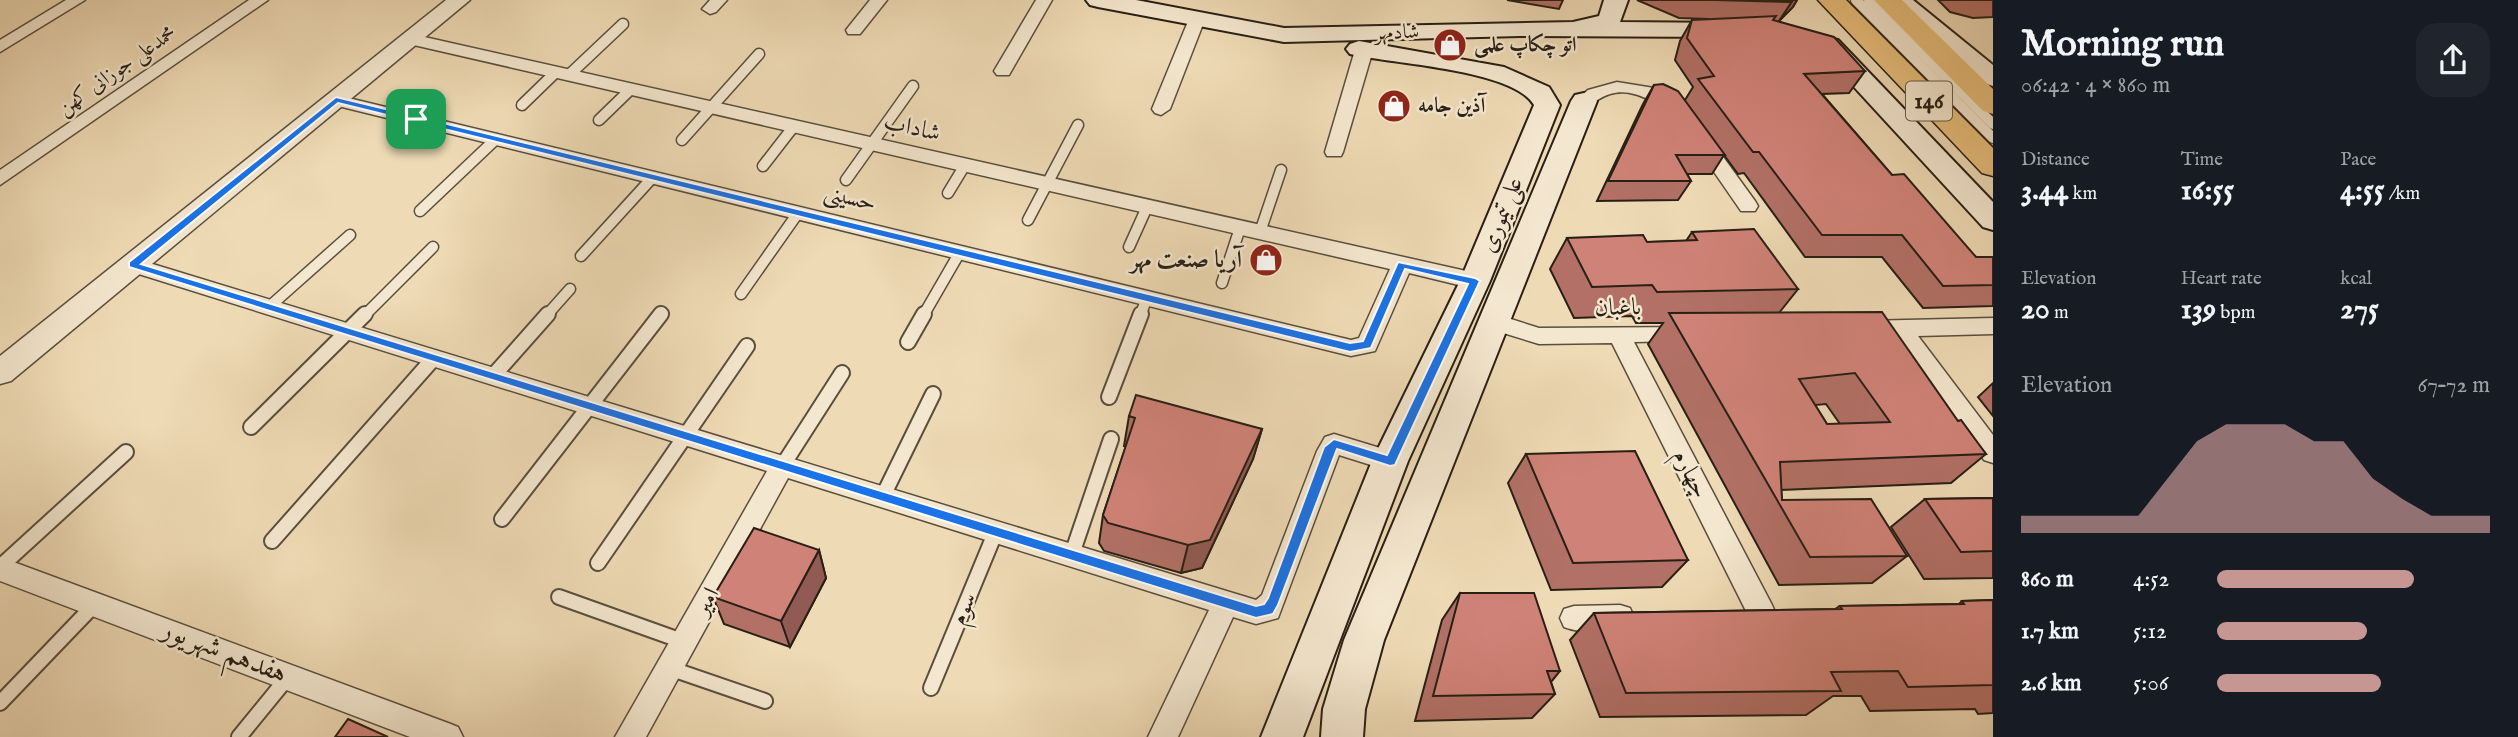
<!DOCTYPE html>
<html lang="en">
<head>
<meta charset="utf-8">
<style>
	:root { --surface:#171b24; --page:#20242c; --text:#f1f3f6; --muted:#9ea1a6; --accent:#c59692 }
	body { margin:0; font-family:"IM FELL English",Amiri,serif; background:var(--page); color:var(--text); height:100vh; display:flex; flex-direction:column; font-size:26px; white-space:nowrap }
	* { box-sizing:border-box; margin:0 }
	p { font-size:23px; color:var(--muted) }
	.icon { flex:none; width:38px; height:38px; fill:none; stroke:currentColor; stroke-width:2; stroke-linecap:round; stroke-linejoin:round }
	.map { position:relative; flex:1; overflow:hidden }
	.panel { display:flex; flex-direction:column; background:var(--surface); width:525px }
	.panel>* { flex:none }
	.pin { position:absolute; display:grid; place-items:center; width:60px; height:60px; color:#fff; margin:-30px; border-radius:14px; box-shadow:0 4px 10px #0006 }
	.round { display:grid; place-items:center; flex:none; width:74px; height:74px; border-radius:21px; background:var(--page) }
	.headline { display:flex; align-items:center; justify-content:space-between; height:119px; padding:0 28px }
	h1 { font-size:38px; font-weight:700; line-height:52px }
	.metrics { display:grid; grid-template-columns:repeat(3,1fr); gap:10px; height:119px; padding:7px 28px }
	.metrics div { display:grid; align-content:center }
	.metrics b { font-size:30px; font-weight:700 }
	.metrics small { font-size:19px; font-weight:400 }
	.metrics p { font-size:19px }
	.chart { height:196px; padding:14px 28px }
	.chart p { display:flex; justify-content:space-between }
	.chart svg { width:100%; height:126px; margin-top:7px; fill:var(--accent); opacity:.7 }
	ul { padding:0 28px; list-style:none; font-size:23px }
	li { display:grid; grid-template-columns:112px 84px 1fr; align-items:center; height:52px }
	li i { height:18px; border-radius:9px; background:var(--accent) }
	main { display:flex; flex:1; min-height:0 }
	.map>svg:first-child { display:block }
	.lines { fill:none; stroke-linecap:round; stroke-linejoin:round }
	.service-far1-casing { stroke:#5a4e3d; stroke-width:13 }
	.service-casing { stroke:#5a4e3d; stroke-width:18 }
	.minor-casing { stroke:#5a4e3d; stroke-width:3 }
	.tertiary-casing { stroke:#5a4e3d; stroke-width:3 }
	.secondary-casing { stroke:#281f15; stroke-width:4 }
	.primary-casing { stroke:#281f15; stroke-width:3 }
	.service-far1 { stroke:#f4e7cf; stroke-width:10 }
	.service { stroke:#f4e7cf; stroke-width:14 }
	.minor { fill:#f4e7cf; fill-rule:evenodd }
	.tertiary { fill:#f4e7cf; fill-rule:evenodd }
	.secondary { fill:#f4e7cf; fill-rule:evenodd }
	.primary { fill:#e7bd7a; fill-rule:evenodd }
	.wall { fill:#b27066; stroke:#281f15; stroke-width:2; fill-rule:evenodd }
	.shaded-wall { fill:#915b53; stroke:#281f15; stroke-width:2 }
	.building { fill:#cf8277; stroke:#281f15; stroke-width:2; fill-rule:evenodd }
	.route { fill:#1a73e8; stroke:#fff; stroke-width:2; fill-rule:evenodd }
	.labels { text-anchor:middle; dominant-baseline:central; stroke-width:5; stroke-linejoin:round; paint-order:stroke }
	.far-street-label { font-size:21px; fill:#281f15; stroke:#f4e7cf }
	.far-poi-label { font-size:21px; font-weight:bold; fill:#281f15; stroke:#f4e7cf; text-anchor:start }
	.shield { fill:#f4e7cf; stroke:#655b4d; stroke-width:2 }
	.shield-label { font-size:23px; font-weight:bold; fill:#281f15 }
	.street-label { font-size:24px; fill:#281f15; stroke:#f4e7cf }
	.poi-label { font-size:24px; font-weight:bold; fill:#281f15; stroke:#f4e7cf; text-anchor:end }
	.near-street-label { font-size:28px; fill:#281f15; stroke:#f4e7cf }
</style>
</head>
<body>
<main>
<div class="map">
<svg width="1993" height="737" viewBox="0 0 1993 737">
	<rect width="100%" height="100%" fill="#eedab5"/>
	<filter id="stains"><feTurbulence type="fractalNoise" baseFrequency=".00286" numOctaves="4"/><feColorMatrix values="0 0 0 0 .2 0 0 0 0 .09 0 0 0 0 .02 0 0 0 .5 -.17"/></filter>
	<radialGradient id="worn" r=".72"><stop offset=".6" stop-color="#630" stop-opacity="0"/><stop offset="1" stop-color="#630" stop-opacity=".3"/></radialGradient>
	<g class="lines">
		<defs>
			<g id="service-far1">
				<polyline points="1856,0 1993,138"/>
				<polyline points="1869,0 1993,124"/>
				<polyline points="569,75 623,24"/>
				<polyline points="522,105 556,72"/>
				<polyline points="599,120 631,89"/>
				<polyline points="682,140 759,54"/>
				<polyline points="763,166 794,126"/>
				<polyline points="846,180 913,86"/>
				<polyline points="948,193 965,165"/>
				<polyline points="420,211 496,139"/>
				<polyline points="1028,220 1078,125"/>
				<polyline points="1260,232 1281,170"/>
				<polyline points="1129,247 1147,207"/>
				<polyline points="581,256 653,177"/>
				<polyline points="1222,283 1240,228"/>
				<polyline points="741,294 798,213"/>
				<polyline points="269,307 350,235"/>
				<polyline points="364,316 433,247"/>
				<polyline points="546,316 570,289"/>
				<polyline points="923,316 960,252"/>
				<polyline points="1140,316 1147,298"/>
			</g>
			<g id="service">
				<polyline points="908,342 924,314"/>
				<polyline points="493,376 548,314"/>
				<polyline points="1109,397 1141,314"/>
				<polyline points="251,427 365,314"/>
				<polyline points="783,465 842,373"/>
				<polyline points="883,496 933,394"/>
				<polyline points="502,519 661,314"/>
				<polyline points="272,541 434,358"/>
				<polyline points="1072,554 1111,439"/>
				<polyline points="598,563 747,346"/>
				<polyline points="0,567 126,452"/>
				<polyline points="559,597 685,642"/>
				<polyline points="669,668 765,701"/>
				<polyline points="931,688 996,531"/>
				<polyline points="0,703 96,603"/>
				<polyline points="239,737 288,677"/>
			</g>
			<g id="minor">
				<polygon points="66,0 85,0 0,52 0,40"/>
				<polygon points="249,0 268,0 0,185 0,170"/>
				<polygon points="710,0 727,0 716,12 710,14 702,9"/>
				<polygon points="870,0 887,0 860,34 848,34 846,30"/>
				<polygon points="1036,0 1052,0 1009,75 997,75 994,71"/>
				<polygon points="1197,14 1205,19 1170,109 1161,115 1155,113 1152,109 1189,19"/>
				<polygon points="411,34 1475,273 1482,276 1486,281 1482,286 1475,289 1409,273 1375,351 1351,356 330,104 327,100 330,96 336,95 1351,340 1359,338 1390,269 405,43 403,39"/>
				<polygon points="1364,45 1373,50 1343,152 1341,156 1327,156 1325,152 1355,50"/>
				<path d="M1617,82l43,7 24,15 -9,6c-23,-6 -40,-23 -65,-16 -10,3 -17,10 -26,12l-9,-5 13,-11z"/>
				<polygon points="1701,134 1708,136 1755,201 1758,206 1755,211 1741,211 1692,140"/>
				<polygon points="133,258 1256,600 1262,595 1317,451 1325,437 1334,434 1390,451 1399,454 1402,461 1399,468 1390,471 1339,455 1278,618 1256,624 1233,617 1178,737 1148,737 1209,610 788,478 646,737 615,737 767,471 126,270 123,265 126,260"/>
				<polygon points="1495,314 1539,328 1693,327 1696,333 1693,339 1685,341 1634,342 1772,605 1776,614 1772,623 1762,626 1752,623 1612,343 1539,344 1487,328 1484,322 1487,316"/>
				<polygon points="1993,318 1993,334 1918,336 1993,435 1993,463 1984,460 1894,336 1855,335 1852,329 1855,323 1863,321"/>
				<polygon points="0,557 448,723 458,727 463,737 410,737 0,581"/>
				<path d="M1620,605l10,3 4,9 -4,9c-18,7 -48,8 -66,1l-4,-9 4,-9 10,-3z"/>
			</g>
			<polygon id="tertiary" points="446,0 470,0 11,381 0,384 0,356"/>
			<g id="secondary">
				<polygon points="1086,0 1136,0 1284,28 1573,22 1599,16 1604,0 1628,0 1620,22 1730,23 1739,25 1742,30 1739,35 1730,37 1520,36 1284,42 1098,7 1090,5"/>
				<polygon points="1886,0 1913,0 1993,65 1993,86 1984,83"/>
				<polygon points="1829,38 1838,40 1993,202 1993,230 1983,227 1820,50 1817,45 1820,40"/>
				<path d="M1359,41l145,26 45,20 11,18 -70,176 -82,180 -105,276h-42l111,-276 88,-180 74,-176c-21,-36 -143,-41 -184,-51l-4,-5 4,-5z"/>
				<polygon points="1584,93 1593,95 1597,101 1384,640 1365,709 1363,737 1321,737 1323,709 1344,640 1571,101 1575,95"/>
			</g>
			<g id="primary">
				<polygon points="1818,0 1846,0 1993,148 1993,176 1982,173"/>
				<polygon points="1874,0 1902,0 1993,89 1993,114 1983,111"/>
			</g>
		</defs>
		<use href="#service-far1" class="service-far1-casing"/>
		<use href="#service" class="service-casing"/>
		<use href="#minor" class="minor-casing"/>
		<use href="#tertiary" class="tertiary-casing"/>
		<use href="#secondary" class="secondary-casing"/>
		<use href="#primary" class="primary-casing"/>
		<use href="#service-far1" class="service-far1"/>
		<use href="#service" class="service"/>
		<use href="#minor" class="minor"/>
		<use href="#tertiary" class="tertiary"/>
		<use href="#secondary" class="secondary"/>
		<use href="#primary" class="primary"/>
	</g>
	<g class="wall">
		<polygon points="1507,0 1563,0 1559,9"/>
		<polygon points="1637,0 1797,0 1793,7 1779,21 1865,71 1849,93 1822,94 1892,175 1976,257 1993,257 1993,306 1923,308 1882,257 1805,257 1744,173 1738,174 1724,155 1712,174 1687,174 1691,181 1678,200 1597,201 1643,104 1654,85 1685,100 1693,87 1675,60 1680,41 1692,20 1709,19 1679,18"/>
		<polygon points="1938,0 1993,0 1993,17 1973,18 1950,12"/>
		<path d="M1692,232l106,57 -19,24 179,108 28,33 -35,29 -170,7 1,10 125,56 -35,27 -93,2 -131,-241 15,-21h-27l-4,-7 -58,2 -24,-49 17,-31 80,4 39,-1zM1826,404l14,20h-13l-12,-19z"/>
		<polygon points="1993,383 1993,416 1978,397"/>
		<polygon points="1129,416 1262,429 1253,459 1202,568 1181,573 1104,551 1099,543 1103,515 1126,446 1124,446"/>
		<polygon points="1526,454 1688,560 1662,587 1551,590 1508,483"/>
		<polygon points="1993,498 1993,578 1924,579 1891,527 1925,499"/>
		<polygon points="819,550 826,578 790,647 724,624 713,597"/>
		<polygon points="1460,593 1560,671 1551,682 1555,694 1532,718 1415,721 1442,620"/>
		<polygon points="1993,600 1993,713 1978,714 1975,709 1870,711 1861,696 1833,696 1806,715 1600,717 1570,640 1594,613 1835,609 1840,606 1959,604 1962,601"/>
	</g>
	<g class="shaded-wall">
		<polygon points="1793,0 1797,0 1793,7 1779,21"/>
		<polygon points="1262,429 1253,459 1202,568 1181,573 1188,545"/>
		<polygon points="819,550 826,578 790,647 781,621"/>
	</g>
	<g class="building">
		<polygon points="1714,0 1793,0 1791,2"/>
		<polygon points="1776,16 1773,20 1834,37 1865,71 1804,74 1892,175 1904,174 1976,257 1993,257 1993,285 1943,286 1902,235 1822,235 1759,152 1753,152 1698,79 1714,76 1687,38 1692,20"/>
		<polygon points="1663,84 1678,91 1725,155 1676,155 1691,181 1608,181 1654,85"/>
		<polygon points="1754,229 1798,289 1657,292 1652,285 1592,287 1567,238 1643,235 1647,242 1697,240 1692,232"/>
		<path d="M1882,312l76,109 3,-1 25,34 -206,8 2,38 89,-1 36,57 -97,1 -141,-244zM1855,373l35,49 -63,2 -28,-45z"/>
		<polygon points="1136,395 1262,429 1210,540 1188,545 1108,523 1103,515 1135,418 1129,416"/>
		<polygon points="1635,451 1688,560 1573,563 1526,454"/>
		<polygon points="1993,498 1993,551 1961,552 1925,499"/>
		<polygon points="754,528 819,550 781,621 713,597"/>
		<polygon points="1460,593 1534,593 1560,671 1547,671 1555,694 1433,696"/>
		<polygon points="1993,600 1993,685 1908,687 1898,671 1831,672 1841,691 1626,693 1594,613 1842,609 1840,606 1964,604 1962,601"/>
		<polygon points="348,719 388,737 335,737"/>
	</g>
	<path class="route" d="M336,97l1014,246 13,-2 35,-79 77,16 5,3 -85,184 -5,1 -53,-17 -59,156 -5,9 -17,4 -1127,-351v-5zM338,103l1012,249 21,-4 34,-79 63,15 -81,171 -53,-16 -10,8 -56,151 -4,6 -8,2 -1115,-342z"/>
	<defs>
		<symbol id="shop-disc" viewBox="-11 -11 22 22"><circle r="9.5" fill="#8f2418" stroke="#f4e7cf"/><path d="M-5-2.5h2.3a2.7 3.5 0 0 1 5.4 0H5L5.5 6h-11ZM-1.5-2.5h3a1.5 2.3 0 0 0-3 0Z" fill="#fff"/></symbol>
	</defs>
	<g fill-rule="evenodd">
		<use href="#shop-disc" x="1431" y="26" width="38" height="38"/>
		<use href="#shop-disc" x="1375" y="87" width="38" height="38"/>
		<use href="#shop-disc" x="1247" y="241" width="38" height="38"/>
	</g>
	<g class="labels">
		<g class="far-street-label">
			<text transform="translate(1397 33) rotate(-2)">شادمهر</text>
			<text transform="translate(117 71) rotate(-35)">محمدعلی جوزانی کهن</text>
		</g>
		<g class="far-poi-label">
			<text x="1474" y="45">اتو چکاپ علمی</text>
			<text x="1418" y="106">آذین جامه</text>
		</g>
		<rect class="shield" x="1906" y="81.5" width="46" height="39" rx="5"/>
		<g class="shield-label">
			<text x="1929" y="101">146</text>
		</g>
		<g class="street-label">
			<text transform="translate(912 128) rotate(13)">شاداب</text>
			<text transform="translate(850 198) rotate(14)">حسینی</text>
			<text transform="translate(1502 215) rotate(-68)">علی تیموری</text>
			<text transform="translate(1618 308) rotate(-1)">باغبان</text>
			<text transform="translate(1690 474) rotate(63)">چهارم</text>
			<text transform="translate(707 602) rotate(-61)">امیر</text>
			<text transform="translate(964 609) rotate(-67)">سوم</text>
		</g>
		<g class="poi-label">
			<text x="1242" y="260">آریا صنعت مهر</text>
		</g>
		<g class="near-street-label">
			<text transform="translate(224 652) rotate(21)">هفدهم شهریور</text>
		</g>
	</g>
	<rect width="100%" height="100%" filter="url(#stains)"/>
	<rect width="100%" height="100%" fill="url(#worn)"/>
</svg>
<div class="pin" style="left:416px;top:119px;background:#1e9e55"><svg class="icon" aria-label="arrive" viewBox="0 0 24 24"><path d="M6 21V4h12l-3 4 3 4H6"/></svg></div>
</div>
<section class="panel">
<div class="headline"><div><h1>Morning run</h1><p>06:42 · 4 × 860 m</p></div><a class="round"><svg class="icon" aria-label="share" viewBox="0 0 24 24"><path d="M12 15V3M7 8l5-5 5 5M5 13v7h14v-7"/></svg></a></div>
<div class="metrics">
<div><p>Distance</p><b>3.44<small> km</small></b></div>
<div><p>Time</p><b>16:55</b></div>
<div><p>Pace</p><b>4:55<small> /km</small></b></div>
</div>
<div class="metrics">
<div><p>Elevation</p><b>20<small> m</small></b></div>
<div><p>Heart rate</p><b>139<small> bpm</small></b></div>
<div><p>kcal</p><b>275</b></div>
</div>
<div class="chart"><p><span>Elevation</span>67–72 m</p>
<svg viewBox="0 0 160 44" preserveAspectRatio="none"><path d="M0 44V38L10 38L20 38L30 38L40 38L50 25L60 12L70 6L80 6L90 6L100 12L110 12L120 25L130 32L140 38L150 38L160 38V44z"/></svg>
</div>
<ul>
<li><b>860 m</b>4:52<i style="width:72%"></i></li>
<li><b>1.7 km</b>5:12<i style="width:55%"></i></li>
<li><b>2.6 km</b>5:06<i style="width:60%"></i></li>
</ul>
</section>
</main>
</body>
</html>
